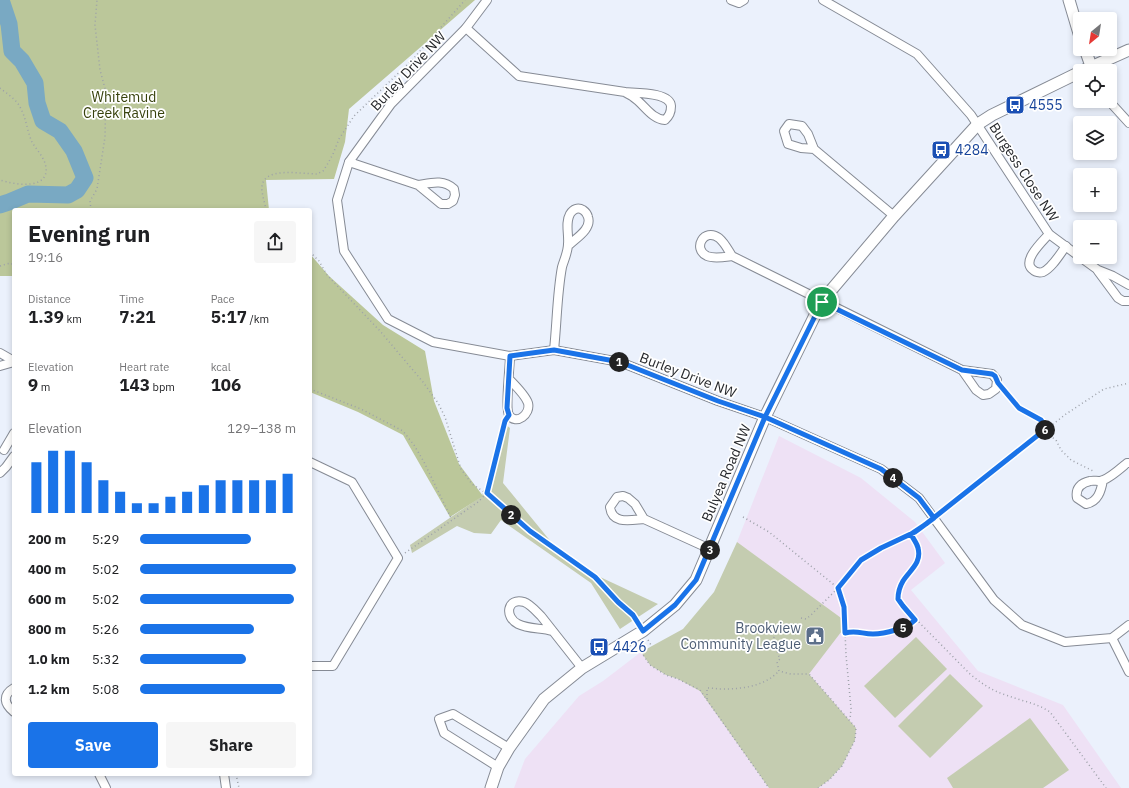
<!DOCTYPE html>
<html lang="en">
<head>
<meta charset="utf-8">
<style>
	:root { --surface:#fff; --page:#f6f6f6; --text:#202124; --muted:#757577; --accent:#1a73e8 }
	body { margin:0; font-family:"IBM Plex Sans",sans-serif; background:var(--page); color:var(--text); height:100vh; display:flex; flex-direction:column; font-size:15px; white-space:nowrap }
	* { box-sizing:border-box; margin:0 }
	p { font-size:13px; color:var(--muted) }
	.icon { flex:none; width:22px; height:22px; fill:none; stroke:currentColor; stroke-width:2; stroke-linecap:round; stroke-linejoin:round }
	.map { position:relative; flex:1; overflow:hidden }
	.details { position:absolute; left:12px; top:208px; width:300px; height:568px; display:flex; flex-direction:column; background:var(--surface); border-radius:4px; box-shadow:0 2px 6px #0003 }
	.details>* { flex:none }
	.needle { width:26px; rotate:210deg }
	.fabs { position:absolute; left:1073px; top:12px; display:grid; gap:8px }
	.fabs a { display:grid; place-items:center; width:44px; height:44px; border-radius:4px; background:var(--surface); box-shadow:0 2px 6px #0003; font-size:20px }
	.pin { position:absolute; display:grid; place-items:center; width:34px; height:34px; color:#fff; margin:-17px; border:2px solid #fff; border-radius:50%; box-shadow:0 1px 4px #0007 }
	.km { position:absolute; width:20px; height:20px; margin:-10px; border-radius:50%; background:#222; color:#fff; font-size:11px; line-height:20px; text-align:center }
	.round { display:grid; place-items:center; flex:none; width:42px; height:42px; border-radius:4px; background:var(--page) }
	.headline { display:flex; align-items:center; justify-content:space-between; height:68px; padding:0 16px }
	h1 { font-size:22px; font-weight:700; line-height:30px }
	.metrics { display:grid; grid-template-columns:repeat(3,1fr); gap:6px; height:68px; padding:4px 16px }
	.metrics div { display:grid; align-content:center }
	.metrics b { font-size:17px; font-weight:700 }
	.metrics small { font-size:11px; font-weight:400 }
	.metrics p { font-size:11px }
	.chart { height:112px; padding:8px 16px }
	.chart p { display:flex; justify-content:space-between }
	.chart svg { width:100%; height:72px; margin-top:4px; stroke:var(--accent); stroke-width:6 }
	.primary-button { display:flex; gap:8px; margin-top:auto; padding:8px 16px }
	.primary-button a { flex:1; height:46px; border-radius:4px; background:var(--accent); color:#fff; font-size:16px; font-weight:700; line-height:46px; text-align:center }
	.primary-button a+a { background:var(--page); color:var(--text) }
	ul { padding:0 16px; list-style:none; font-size:13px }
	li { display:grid; grid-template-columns:64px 48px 1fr; align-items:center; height:30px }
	li i { height:10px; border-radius:5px; background:var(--accent) }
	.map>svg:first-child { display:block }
</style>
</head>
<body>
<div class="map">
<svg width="1129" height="788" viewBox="0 0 1129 788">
	<rect width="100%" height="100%" fill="#ebf1fc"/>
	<g fill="#eee1f5">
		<path d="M 779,436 L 861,478 L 915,522 L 945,563 L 911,590 L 978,671 L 1063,705 L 1121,788 L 818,788 L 829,780 L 842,766 L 855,740 L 809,674 L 737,542 Z"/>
		<path d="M 641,652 L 650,665 L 666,675 L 678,679 L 700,690 L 769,788 L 514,788 L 525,759 L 579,696 L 603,681 Z"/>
	</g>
	<g fill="#c4ccb0">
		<path d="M 505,424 L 510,428 L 503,483 L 552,543 L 600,577 L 658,604 L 620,629 L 591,583 L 501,520 L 491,534 L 474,533 L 457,526 L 412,553 L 410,545 L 482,496 Z"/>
		<path d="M 737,542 L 848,623 L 809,674 L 856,728 L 855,740 L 842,766 L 829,780 L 818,788 L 769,788 L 700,691 L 678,679 L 666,675 L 650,665 L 641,652 L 683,629 L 714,592 Z"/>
		<path d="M 916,637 L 947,669 L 895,718 L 864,686 Z"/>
		<path d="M 950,674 L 983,706 L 930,758 L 898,726 Z"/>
		<path d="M 1030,718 L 1069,770 L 1043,788 L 953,788 L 947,778 Z"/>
	</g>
	<g fill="#bbc79a">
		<path d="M 0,0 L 475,0 L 349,109 L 345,142 L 334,179 L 266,180 L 269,210 L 14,210 L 14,276 L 0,276 Z"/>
		<path d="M 310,254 L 329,276 L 383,325 L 425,351 L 434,401 L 459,464 L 483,496 L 450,517 L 403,435 L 358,412 L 310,392 Z"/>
	</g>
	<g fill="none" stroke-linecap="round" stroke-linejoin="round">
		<path stroke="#79a9c3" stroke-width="17" d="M 0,205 L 9,202 L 28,194 L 68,195 L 77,190 L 85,178 L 74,151 L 60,131 L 43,121 L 37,103 L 35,83 L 22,61 L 12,51 L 9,24 L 1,0"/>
		<defs>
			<g id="street">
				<path d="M 487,0 L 466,28 L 391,104 L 349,162 L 337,200 L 344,251 L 388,319 L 433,342 L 510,356 L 554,350 L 620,362 L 718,401 L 765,417 L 881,469 L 919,498 L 994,600 L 1022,625 L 1065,642 L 1112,638 L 1129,625"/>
				<path d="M 731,0 L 739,3 L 744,0"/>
				<path d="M 823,0 L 917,54 L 971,115 L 1049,234 L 1080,257"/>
				<path d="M 466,28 L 519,76 L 625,92 C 627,94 631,95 633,97 C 644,104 651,119 665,120 C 669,116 671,113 671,106 C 670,92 636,93 625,92"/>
				<path d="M 1109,101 L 1129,123"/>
				<path d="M 814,149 L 801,148 L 788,144 L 784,131 L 789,124 L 802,126 L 808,134 L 814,149 L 894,216"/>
				<path d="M 349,162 L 418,185 L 441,204 L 448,204 L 453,201 L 455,195 L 454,189 C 443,179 431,183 418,185"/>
				<path d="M 1049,234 C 1043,241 1022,260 1032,269 C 1035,272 1039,273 1043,272 C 1052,268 1060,254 1066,246"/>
				<path d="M 732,256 C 724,257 714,259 707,256 C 692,249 704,227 719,238 C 725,243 728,250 732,256 L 962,370 L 976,390 L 983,395 L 989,394 L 996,389 L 997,380 L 992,374 L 962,370"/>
				<path d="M 1080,257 L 1098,270 L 1113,276 L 1129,285"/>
				<path d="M 1098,271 L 1118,298 L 1123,301 L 1129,301"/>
				<path d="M 554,350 C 557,322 557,294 562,267 C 564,260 568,252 568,244 C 569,234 565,223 570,214 C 573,209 578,207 583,210 C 586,212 587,213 588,217 C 592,229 576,238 569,245"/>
				<path d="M 0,353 L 14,361"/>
				<path d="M 0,366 L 14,362"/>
				<path d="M 509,379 C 514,384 526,397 528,403 C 531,414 516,426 509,415 C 505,408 510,366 510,356"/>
				<path d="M 4,450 L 14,433"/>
				<path d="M 310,462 L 352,482 L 398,558 L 333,666 L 310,666"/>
				<path d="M 0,473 L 6,467 L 14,456"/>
				<path d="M 1103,480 C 1101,491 1098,502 1086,504 L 1077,498 C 1075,488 1081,483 1090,481 C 1094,480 1100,482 1103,480 C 1110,478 1121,468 1127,463 L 1129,463"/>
				<path d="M 644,519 C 631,520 612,525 610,507 L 617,497 L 623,496 L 628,498 L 635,504 L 644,519 L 710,549"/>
				<path d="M 552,631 C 542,628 528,629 518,624 C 504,617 507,597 524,602 C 530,604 536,611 541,616 L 582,668"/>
				<path d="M 1112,638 L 1129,672"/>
				<path d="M 14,688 C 2,695 4,704 14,712"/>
				<path d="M 498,767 L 444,733 L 439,719 L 453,714 L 509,748"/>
				<path d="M 99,774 L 106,788"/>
				<path d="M 224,774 L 226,788"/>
			</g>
			<g id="secondary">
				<path d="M 1069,0 L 1080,37"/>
				<path d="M 1085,49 L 1091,66"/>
				<path d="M 1082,71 L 1129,50"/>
				<path d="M 491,788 L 498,767 L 509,748 L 544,699 L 582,668 L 643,631 L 675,605 L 696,580 L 765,417 L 822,301 L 894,216 L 978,124 L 992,115 L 1080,72"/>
			</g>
		</defs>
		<use href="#street" stroke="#868b95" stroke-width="10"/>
		<use href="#secondary" stroke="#868b95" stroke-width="13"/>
		<g stroke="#9da1a9" stroke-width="1.5" stroke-dasharray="1 3" stroke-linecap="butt">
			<path d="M 0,88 C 6,93 16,99 20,107 C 26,117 27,131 32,142 C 36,149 42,155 45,163 C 53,191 15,185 0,180"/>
			<path d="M 91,210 L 90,201 L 97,189 L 105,137 L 106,92 L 100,70 L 95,25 L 97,0"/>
			<path d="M 266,210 C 265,204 263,198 262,191 C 259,165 301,174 317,174 L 323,171 L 327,165 L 333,154 L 339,139 L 354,116 L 413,59 L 465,0"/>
			<path d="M 310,252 L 319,261 L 327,275 L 380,331 L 423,382 L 438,403 L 445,417 L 461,469 L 472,484 L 492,497 L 530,531 L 595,577 L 618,602 L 633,615 L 638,622"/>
			<path d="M 0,266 L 10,263 L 14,265"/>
			<path d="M 310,389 L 361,409 L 403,431 L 414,445 L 424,462 L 452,520"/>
			<path d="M 1004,391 L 1019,408 L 1041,420 L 1047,428"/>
			<path d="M 1043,431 L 1056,440 L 1061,450 L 1071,460 L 1093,471"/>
			<path d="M 940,514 L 1066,414 L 1104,389 L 1129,383"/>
			<path d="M 743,517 L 769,532 L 838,588 L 844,607 L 846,655 L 851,708 L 850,720"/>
			<path d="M 911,534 C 913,539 917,543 918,548 C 924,570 891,580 899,602 L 970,674 C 981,683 992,691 1006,695 C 1021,701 1037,703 1050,712 L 1106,788"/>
			<path d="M 405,553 L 478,502 L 487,493 L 504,423"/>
			<path d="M 801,618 L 806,619 L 811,615 L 836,590 L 861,560 L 881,548 L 915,532 L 928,524"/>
			<path d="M 775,633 L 773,641 L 780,659 L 777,662 L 779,671 L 791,674 L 809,674 L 856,728 L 855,740 L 842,766 L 829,780 L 818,788"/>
			<path d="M 845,633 C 857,630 862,634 873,634 C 885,634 907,628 915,620"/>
			<path d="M 648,640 L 651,645"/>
			<path d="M 641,652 L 650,665 L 666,675 L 678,679 L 700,690 L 769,788"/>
			<path d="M 707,699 L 707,688 C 712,688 717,689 723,689 C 743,689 765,686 779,671"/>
			<path d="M 236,774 L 239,788"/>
		</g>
		<use href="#street" stroke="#fff" stroke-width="8"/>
		<use href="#secondary" stroke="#fff" stroke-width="11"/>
	</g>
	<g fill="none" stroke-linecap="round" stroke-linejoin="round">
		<defs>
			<path id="route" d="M 822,302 L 765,417 L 718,401 L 620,362 L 554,350 L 510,356 L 507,408 L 509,415 L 505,421 L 487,493 L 530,531 L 595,577 L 618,602 L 633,615 L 643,631 L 675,605 L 696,580 L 765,417 L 881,469 L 919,498 L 934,518 L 915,532 L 881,548 L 861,560 L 838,588 L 844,607 L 845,633 C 857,630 862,634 873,634 C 885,634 907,628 915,620 L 903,606 L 898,599 C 898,593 900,586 903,581 C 910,570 922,563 918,548 C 917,543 913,539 911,534 L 926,524 L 1047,428 L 1041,420 L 1019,408 L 998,383 L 995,376 L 992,374 L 962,370 L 822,302"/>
		</defs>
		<use href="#route" stroke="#fff" stroke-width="8"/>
		<use href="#route" stroke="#1a73e8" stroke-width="5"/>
	</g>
	<defs>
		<symbol id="bus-square" viewBox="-11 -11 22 22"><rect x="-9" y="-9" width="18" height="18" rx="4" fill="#1a4fb4" stroke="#fff"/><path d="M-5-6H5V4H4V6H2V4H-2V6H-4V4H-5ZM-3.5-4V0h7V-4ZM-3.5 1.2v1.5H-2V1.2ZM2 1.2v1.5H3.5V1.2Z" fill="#fff"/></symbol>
		<symbol id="civic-square" viewBox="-11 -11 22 22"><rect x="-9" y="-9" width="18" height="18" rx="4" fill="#5c6f8a" stroke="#fff"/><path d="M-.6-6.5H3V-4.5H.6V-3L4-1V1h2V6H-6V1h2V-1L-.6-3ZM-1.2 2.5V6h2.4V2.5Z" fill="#fff"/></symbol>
	</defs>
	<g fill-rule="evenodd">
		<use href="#bus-square" x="1004" y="94" width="22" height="22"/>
		<use href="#bus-square" x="930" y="139" width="22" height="22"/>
		<use href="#civic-square" x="804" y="625" width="22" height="22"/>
		<use href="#bus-square" x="588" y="636" width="22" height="22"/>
	</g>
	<g text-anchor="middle" stroke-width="3.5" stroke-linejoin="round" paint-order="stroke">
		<g font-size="14" fill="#26282c" stroke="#fff">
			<text transform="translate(408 71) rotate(-47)" y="5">Burley Drive NW</text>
			<text transform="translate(1024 172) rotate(57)" y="5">Burgess Close NW</text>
			<text transform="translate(688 375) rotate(21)" y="5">Burley Drive NW</text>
			<text transform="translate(726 473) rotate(-67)" y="5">Bulyea Road NW</text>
		</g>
		<g font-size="14" fill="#37410c" stroke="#fff">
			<text x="124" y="102">Whitemud<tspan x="124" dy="16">Creek Ravine</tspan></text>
		</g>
		<g font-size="14" fill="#164399" stroke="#fff" text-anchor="start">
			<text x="1029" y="110">4555</text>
			<text x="955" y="155">4284</text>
			<text x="613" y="652">4426</text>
		</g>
		<g font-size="14" fill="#4e5e75" stroke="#fff" text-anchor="end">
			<text x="801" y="633">Brookview<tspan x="801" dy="16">Community League</tspan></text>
		</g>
	</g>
</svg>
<div class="fabs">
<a><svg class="needle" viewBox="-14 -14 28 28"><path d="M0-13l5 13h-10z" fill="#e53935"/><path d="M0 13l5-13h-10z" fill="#757577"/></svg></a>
<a><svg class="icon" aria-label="locate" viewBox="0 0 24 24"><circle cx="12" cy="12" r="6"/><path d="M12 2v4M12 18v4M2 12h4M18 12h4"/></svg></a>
<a><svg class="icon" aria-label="layers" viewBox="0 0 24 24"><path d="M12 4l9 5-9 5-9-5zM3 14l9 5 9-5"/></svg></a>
<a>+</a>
<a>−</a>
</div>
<div class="pin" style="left:822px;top:302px;background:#1e9e55"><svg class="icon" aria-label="arrive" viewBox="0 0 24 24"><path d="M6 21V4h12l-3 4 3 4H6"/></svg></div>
<b class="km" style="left:619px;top:362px">1</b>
<b class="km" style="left:511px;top:515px">2</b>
<b class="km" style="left:710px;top:550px">3</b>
<b class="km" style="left:893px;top:478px">4</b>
<b class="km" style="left:903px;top:628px">5</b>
<b class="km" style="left:1045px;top:430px">6</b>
<section class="details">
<div class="headline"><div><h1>Evening run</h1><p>19:16</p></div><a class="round"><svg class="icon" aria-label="share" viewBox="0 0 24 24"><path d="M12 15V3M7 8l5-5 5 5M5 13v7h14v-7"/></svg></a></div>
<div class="metrics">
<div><p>Distance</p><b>1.39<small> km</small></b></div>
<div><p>Time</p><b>7:21</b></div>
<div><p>Pace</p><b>5:17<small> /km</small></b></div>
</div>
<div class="metrics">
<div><p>Elevation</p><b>9<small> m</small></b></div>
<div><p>Heart rate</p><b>143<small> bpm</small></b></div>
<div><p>kcal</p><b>106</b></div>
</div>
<div class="chart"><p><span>Elevation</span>129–138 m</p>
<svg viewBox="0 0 160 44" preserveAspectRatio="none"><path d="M5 44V13M15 44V6M25 44V6M35 44V13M45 44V24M55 44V31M65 44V38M75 44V38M85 44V34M95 44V31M105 44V27M115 44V24M125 44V24M135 44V24M145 44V24M155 44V20"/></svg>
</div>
<ul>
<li><b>200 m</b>5:29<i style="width:71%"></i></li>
<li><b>400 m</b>5:02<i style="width:100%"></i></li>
<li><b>600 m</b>5:02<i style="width:99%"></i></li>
<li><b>800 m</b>5:26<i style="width:73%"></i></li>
<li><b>1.0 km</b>5:32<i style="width:68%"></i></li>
<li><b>1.2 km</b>5:08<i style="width:93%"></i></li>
</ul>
<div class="primary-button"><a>Save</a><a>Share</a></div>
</section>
</div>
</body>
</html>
